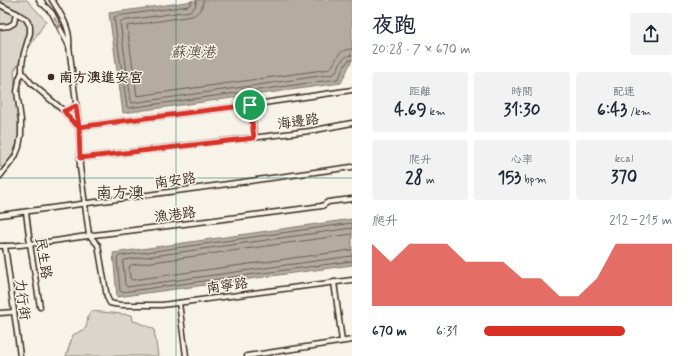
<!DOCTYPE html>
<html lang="zh-TW">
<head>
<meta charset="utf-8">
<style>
	:root { --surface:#fff; --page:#f2f2f3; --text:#1f2937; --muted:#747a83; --accent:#d93025 }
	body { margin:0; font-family:Mynerve,"LXGW WenKai TC",sans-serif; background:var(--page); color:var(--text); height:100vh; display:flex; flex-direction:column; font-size:15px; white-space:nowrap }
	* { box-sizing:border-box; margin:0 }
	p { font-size:13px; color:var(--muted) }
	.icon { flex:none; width:22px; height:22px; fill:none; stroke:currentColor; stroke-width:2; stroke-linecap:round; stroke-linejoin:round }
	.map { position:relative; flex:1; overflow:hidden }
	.side { display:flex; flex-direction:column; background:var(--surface); width:340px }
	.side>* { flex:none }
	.pin { position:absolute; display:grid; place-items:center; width:34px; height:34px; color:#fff; margin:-17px; border:2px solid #fff; border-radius:50%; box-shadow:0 1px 4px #0007 }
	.round { display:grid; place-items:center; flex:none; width:42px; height:42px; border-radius:4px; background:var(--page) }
	.head { display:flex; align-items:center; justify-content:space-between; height:68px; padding:0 20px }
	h1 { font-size:22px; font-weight:700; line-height:30px }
	.metrics { display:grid; grid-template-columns:repeat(3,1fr); gap:6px; height:68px; padding:4px 20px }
	.metrics div { display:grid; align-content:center; border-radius:4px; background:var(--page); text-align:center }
	.metrics b { font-size:17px; font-weight:700 }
	.metrics small { font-size:11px; font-weight:400 }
	.metrics p { font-size:11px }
	.chart { height:112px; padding:8px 20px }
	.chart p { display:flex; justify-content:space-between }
	.chart svg { width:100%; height:72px; margin-top:4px; fill:var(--accent); opacity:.7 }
	ul { padding:0 20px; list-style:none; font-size:13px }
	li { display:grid; grid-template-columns:64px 48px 1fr; align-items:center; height:30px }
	li i { height:10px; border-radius:5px; background:var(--accent) }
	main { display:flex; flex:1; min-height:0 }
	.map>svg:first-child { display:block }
</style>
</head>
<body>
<main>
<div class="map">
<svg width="352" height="356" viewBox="0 0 352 356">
	<rect width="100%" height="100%" fill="#f7f3e8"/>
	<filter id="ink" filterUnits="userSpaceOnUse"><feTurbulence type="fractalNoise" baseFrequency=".025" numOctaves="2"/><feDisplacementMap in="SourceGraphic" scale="8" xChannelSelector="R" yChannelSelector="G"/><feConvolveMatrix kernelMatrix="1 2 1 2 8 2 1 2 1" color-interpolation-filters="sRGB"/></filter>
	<g filter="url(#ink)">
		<g fill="#dbd6cb" stroke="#8b8074">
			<path d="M 0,0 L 27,0 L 46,21 L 14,71 L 20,136 L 7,167 L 0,167 Z"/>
			<path d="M 91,311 L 132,315 L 133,321 L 137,322 L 154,329 L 158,356 L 66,356 L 73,335 L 86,328 L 88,317 Z"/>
		</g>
		<g fill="#b4aca0" stroke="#84786c">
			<path d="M 201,0 L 352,0 L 352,60 L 341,83 L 123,113 L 109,13 Z"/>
			<path d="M 352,219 L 352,265 L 117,297 L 113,253 Z"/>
		</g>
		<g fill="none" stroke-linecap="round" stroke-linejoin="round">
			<g stroke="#6b5e52" stroke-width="1">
				<path d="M 192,0 L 191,4 L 188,6 L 116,16 L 114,17 L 127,107 L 128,108 L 338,79 L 347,62 L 349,60 L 352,60"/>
				<path d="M 197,0 L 195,7 L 190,11 L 121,21 L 120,22 L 131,101 L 132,103 L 334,74 C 340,67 341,55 352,55"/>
				<path d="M 203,0 C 203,8 199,13 192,16 L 127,26 L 137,96 L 330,69 C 338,59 337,49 352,49"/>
				<path d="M 352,223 L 119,256 L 117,258 L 120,291 L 122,292 L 352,261"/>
				<path d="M 352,228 L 124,260 L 123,262 L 125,285 L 127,287 L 352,256"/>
				<path d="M 352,234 L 131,265 L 129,267 L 130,278 L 132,280 L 352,250"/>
			</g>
			<defs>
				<g id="minor">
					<path d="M 52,0 C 61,14 71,29 69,46 L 79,127 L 80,167 L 89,235 L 98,245 L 107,297 L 110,303 L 114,304 L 121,305 L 162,305 L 352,280"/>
					<path d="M 42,3 L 52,13 L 69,46"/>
					<path d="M 0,5 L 16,13 L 26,19 L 30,26 L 30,33 L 24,53 L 22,64 L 22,72 L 32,84 L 64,111 L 71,120 L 79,127"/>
					<path d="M 0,27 L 9,26 L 14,23 L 16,13"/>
					<path d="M 250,105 L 255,138"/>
					<path d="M 64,111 L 76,106"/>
					<path d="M 79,127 L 122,121 L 250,105 L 352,90"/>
					<path d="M 80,158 L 310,131 L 352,123"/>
					<path d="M 0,176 L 15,157 L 19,147 L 21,135 L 21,120 L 17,92 L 19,79 L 22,72"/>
					<path d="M 26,212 L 30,244 L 40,307"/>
					<path d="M 0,215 L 352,167"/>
					<path d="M 0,246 C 34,246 68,238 102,234 C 176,225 249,216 322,206 L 328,202 L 352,199"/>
					<path d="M 5,246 L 17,333 L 20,356"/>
					<path d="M 334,282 L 342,341"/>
					<path d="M 179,303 L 186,356"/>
					<path d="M 0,313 L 14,312"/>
					<path d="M 247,356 L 352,340"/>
				</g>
				<path id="primary" d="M 40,0 L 42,3"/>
			</defs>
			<use href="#minor" stroke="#3b2a1e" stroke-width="7"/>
			<use href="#primary" stroke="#3b2a1e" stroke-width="9"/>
			<use href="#minor" stroke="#f7f3e8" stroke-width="4"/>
			<use href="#primary" stroke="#f7f3e8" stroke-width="6"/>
		</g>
		<defs><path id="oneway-shaft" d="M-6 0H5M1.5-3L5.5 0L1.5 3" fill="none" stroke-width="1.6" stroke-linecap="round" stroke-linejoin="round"/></defs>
		<use stroke="#998e83" href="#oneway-shaft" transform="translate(57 23) rotate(62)"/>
	</g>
	<g fill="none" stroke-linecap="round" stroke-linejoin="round" filter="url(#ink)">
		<defs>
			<path id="route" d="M 250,105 L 122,121 L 79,127 L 76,106 L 64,111 L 71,120 L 79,127 L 80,158 L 254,138 L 250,105"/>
		</defs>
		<use href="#route" stroke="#fff" stroke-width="8"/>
		<use href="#route" stroke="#d93025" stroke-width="5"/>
	</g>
	<path fill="none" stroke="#0f766e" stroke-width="1" stroke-opacity="0.55" d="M 176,0 L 176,356M 0,178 L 352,178"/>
	<circle fill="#3b2a1e" stroke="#f7f3e8" stroke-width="1.5" cx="51" cy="77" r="4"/>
	<g text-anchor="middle" stroke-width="3" stroke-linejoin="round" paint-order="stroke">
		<g font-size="14" font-weight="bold" fill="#3b2a1e" stroke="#f7f3e8" text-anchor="start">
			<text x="59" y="82">南方澳進安宮</text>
		</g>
		<g font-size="14" fill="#3b2a1e" stroke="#f7f3e8">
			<text transform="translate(298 121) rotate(-8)" y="5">海邊路</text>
			<text transform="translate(175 180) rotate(-8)" y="5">南安路</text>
			<text transform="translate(175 214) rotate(-7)" y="5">漁港路</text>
			<text transform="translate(44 258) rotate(81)" y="5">民生路</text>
			<text transform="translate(227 285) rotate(-8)" y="5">南寧路</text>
			<text transform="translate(23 299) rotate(82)" y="5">力行街</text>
		</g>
		<g font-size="15" font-style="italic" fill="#5f5145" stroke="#f7f3e8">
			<text x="193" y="57">蘇澳港</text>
		</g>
		<g font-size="16" fill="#3b2a1e" stroke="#f7f3e8">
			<text x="120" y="198">南方澳</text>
		</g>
	</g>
</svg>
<div class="pin" style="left:250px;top:105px;background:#1e9e55"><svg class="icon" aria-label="arrive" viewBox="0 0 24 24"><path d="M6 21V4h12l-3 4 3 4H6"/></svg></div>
</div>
<section class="side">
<div class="head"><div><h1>夜跑</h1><p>20:28 · 7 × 670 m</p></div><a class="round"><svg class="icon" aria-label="share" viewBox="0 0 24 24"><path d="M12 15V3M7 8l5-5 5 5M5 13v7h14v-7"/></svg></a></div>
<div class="metrics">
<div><p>距離</p><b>4.69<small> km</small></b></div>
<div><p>時間</p><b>31:30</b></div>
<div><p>配速</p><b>6:43<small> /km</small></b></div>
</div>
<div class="metrics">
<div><p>爬升</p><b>28<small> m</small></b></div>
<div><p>心率</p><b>153<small> bpm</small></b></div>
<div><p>kcal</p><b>370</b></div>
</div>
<div class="chart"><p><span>爬升</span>212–215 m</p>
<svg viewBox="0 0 160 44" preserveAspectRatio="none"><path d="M0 44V6L10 17L20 6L30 6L40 6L50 17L60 17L70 17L80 27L90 27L100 38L110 38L120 27L130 6L140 6L150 6L160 6V44z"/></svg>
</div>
<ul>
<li><b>670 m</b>6:31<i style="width:75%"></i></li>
</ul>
</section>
</main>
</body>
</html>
